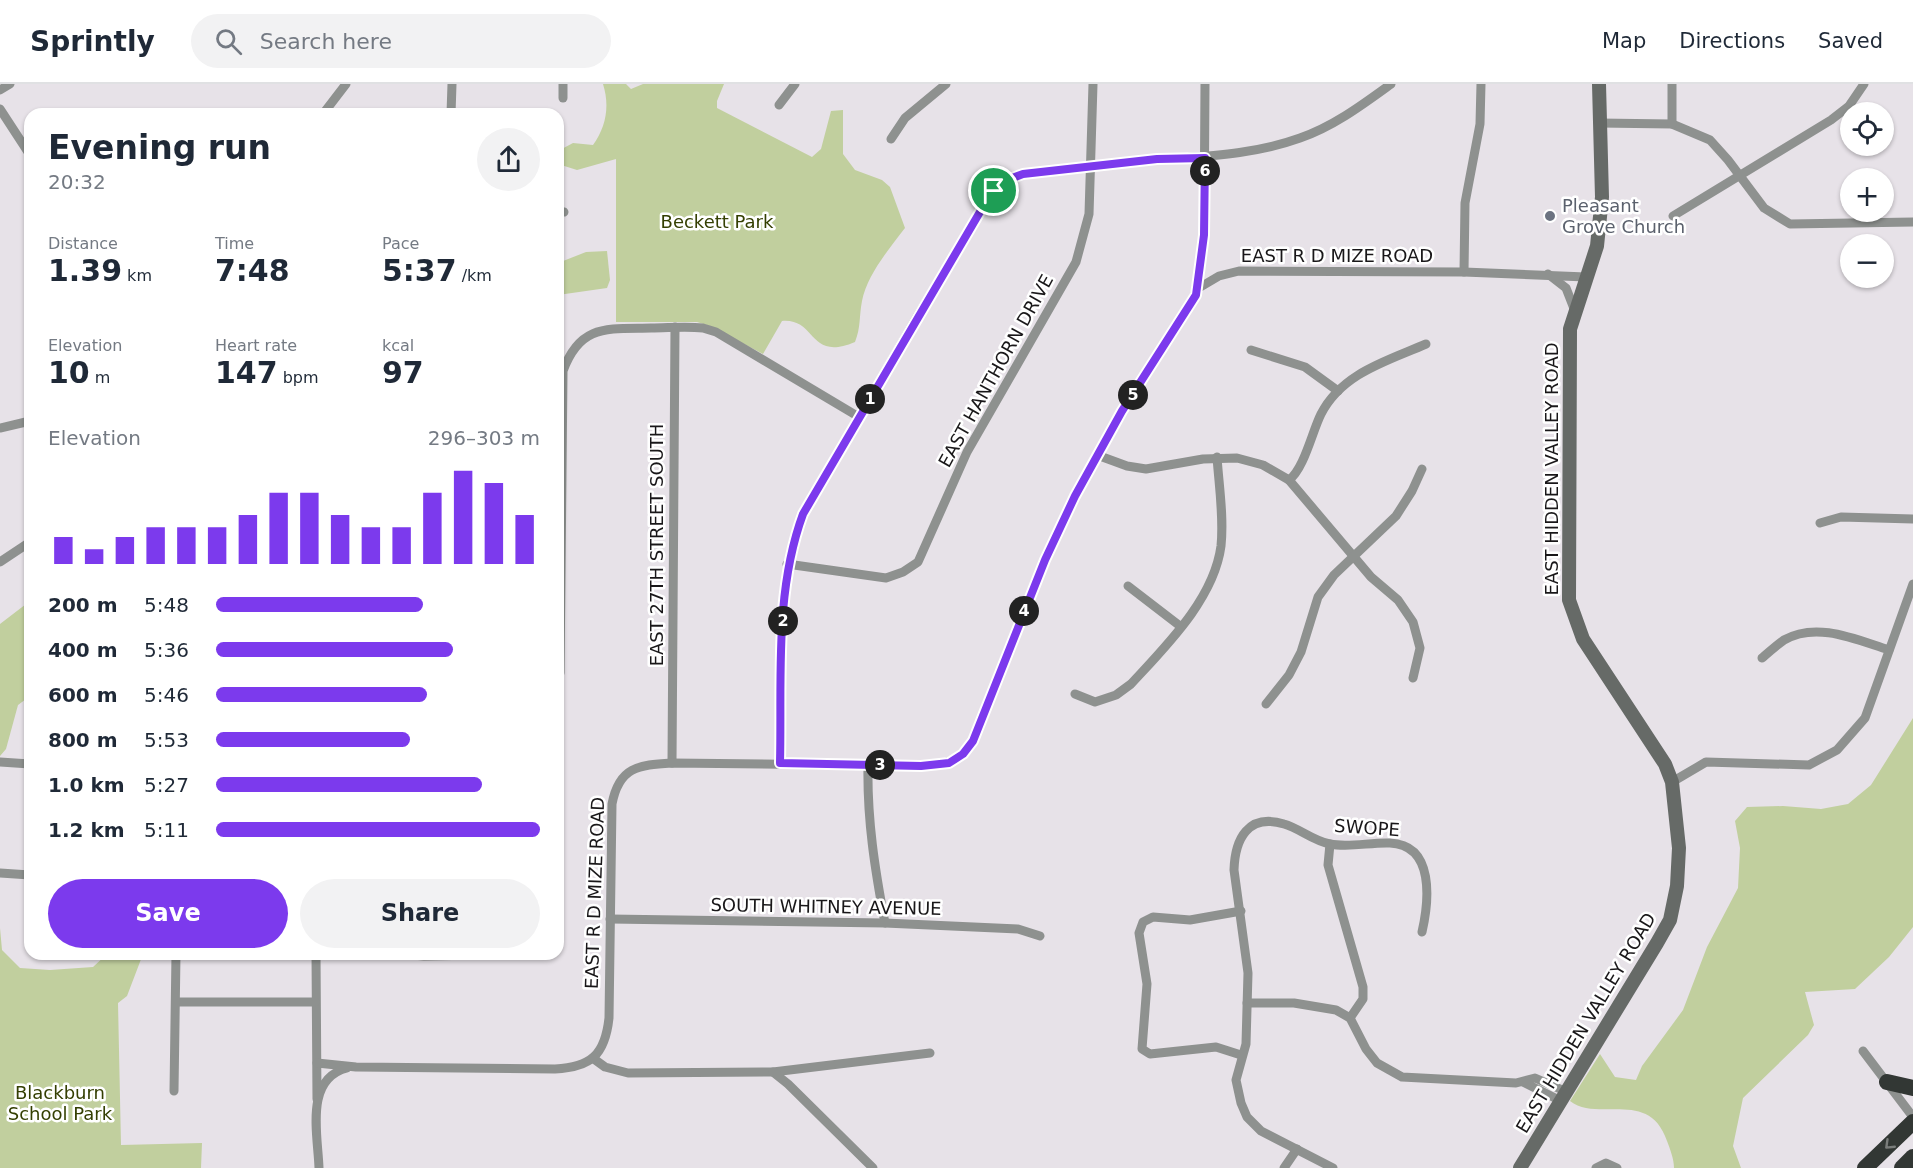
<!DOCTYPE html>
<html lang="en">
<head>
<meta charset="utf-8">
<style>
	:root { --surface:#fff; --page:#f2f2f3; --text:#1f2937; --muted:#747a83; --line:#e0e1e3; --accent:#7c3aed }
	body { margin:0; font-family:"DejaVu Sans",sans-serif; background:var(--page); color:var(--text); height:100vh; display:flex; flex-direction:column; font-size:22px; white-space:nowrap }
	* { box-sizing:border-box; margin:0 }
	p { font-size:20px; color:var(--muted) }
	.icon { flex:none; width:33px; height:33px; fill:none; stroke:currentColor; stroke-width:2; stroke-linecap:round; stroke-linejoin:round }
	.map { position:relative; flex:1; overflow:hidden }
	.sheet { position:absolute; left:24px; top:24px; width:540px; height:852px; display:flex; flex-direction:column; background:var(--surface); border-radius:18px; box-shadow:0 2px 4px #0004 }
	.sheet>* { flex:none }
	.fabs { position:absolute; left:1840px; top:18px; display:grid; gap:12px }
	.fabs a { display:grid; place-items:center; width:54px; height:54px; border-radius:50%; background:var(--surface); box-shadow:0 2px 4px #0004; font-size:30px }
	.pin { position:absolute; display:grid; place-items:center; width:51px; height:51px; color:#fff; margin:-26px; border:3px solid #fff; border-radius:50%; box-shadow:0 2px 6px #0007 }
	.km { position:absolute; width:30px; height:30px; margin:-15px; border-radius:50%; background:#222; color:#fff; font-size:16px; line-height:30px; text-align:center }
	.round { display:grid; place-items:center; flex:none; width:63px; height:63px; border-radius:32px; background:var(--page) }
	.head { display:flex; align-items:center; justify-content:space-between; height:102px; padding:0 24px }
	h1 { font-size:33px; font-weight:600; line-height:45px }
	.metrics { display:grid; grid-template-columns:repeat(3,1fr); gap:9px; height:102px; padding:6px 24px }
	.metrics div { display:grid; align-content:center }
	.metrics b { font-size:30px; font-weight:600 }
	.metrics small { font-size:16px; font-weight:400 }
	.metrics p { font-size:16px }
	.chart { height:168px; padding:12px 24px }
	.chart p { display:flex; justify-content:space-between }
	.chart svg { width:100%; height:108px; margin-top:6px; stroke:var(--accent); stroke-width:6 }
	.action { display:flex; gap:12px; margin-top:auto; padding:12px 24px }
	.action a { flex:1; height:69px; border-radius:36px; background:var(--accent); color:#fff; font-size:24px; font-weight:600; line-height:69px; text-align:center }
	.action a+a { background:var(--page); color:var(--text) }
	ul { padding:0 24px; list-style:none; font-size:20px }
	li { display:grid; grid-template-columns:96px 72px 1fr; align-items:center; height:45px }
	li i { height:15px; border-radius:8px; background:var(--accent) }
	header { display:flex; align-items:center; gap:36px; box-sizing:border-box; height:84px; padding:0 30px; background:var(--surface); border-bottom:2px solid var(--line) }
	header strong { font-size:28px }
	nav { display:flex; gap:33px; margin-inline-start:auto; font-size:21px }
	.search { width:420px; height:54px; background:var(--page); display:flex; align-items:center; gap:15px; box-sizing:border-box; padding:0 21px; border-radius:33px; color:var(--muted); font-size:22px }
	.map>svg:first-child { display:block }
</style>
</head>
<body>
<header>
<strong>Sprintly</strong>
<div class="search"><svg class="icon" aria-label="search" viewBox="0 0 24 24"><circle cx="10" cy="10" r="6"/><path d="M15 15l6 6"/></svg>Search here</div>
<nav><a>Map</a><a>Directions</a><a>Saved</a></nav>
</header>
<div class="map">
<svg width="1913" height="1084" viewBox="0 0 1913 1084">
	<rect width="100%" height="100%" fill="#e7e2e8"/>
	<g fill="#c1cf9e">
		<path d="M 603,0 L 626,0 L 631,5 L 643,0 L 724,0 L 717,17 L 717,24 L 812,73 L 821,65 L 831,27 L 843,26 L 843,70 L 855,86 L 882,96 L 890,103 L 905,144 C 889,165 867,191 862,217 C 859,232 861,243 855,258 C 808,278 817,234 782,237 L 763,270 L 710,242 L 697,238 L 616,238 L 616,75 L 577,86 L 558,80 L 558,67 L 573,59 L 593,61 C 606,43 610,22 603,0 Z"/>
		<path d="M 607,167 L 610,196 L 607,204 L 558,211 L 558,179 L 586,168 Z"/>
		<path d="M 30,517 L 30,612 L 18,621 L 6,665 L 0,672 L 0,540 Z"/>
		<path d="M 1913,634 L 1913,843 L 1889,873 L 1855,905 L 1805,908 L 1814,941 L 1808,951 L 1743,1014 L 1733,1062 L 1741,1084 L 1674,1084 C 1674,1075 1670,1065 1667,1057 C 1649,1004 1598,1039 1570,1017 L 1600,970 L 1615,993 L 1636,996 L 1642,982 L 1683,926 L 1707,863 L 1738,804 L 1740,764 L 1735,737 L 1747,723 L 1783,722 L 1821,725 L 1848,720 L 1871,701 Z"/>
		<path d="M 0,844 L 2,866 L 20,884 L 50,886 L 93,883 L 107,870 L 143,870 L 127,912 L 118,919 L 121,1061 L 202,1059 L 201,1084 L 0,1084 Z"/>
	</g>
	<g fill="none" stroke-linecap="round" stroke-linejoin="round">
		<g stroke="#8e918f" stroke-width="9">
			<path d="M 563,0 L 563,14"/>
			<path d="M 0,6 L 10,0"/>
			<path d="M 779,21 L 795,0"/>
			<path d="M 0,25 L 30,71"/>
			<path d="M 323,30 L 346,0"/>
			<path d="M 451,30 L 452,0"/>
			<path d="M 1599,39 L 1672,40 L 1710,56 L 1728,76 L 1764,124 L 1790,140 L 1913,138"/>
			<path d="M 1672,40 L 1672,0"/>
			<path d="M 891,55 L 905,34 L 946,0"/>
			<path d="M 558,127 L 564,128"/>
			<path d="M 1673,132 L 1831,36 L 1849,22 L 1864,0"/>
			<path d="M 1464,188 L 1465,119 L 1480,40 L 1481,0"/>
			<path d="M 1548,190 L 1566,204 L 1575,227"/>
			<path d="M 1197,205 L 1219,192 L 1239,187 L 1464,188 L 1586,193"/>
			<path d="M 1251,266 L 1305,283 L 1338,307"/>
			<path d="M 0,344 L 30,337"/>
			<path d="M 1097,371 L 1127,382 L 1146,385 L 1203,375 L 1237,374 L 1263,381 L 1289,396 L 1371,493 L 1398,516 L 1413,538 L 1420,564 L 1413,594"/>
			<path d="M 1289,396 C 1304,385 1312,348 1321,330 C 1342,289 1387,277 1426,260"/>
			<path d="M 1820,439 L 1841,433 L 1913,435"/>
			<path d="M 0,478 L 30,458"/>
			<path d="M 787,480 L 886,494 L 903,488 L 918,478 L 967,368 L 1076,178 L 1089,130 L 1093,0"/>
			<path d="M 1128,502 L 1180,542"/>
			<path d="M 1762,574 C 1769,568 1777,561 1784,556 C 1817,537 1857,556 1889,566"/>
			<path d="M 560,589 L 563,287 C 580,240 607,245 651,244 C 668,244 685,242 703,244 L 716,248 L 859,333"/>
			<path d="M 1075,610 L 1095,618 L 1116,611 L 1131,600 C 1166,562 1214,515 1221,462 C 1224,433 1219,402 1217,373"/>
			<path d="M 1266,620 L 1289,591 L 1301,568 L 1318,513 L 1334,491 L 1396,432 L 1412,407 L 1422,385"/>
			<path d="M 0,678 L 30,680"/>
			<path d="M 672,679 L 675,243"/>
			<path d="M 780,679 C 782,596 774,508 803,430 L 918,231 L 994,107 L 1007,96 L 1023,90 C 1067,85 1111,79 1155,76 C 1205,72 1253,71 1300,54 C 1334,42 1362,21 1391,0"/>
			<path d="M 868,681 C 867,736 875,786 885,839"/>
			<path d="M 1672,698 L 1706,678 L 1809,681 L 1837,666 L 1865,634 L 1913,500"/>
			<path d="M 1330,760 L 1328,781 L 1363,903 L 1363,915 L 1350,934"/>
			<path d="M 0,789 L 30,791"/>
			<path d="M 1241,827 L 1190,836 L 1153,833 L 1143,838 L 1139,849 L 1147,900 L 1142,965 L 1150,970 L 1216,963 L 1241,971"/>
			<path d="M 610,835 L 885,839 L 1018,845 L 1040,852"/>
			<path d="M 316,870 L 317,1015"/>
			<path d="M 401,870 L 424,872 L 535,870"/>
			<path d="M 176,918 L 315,918"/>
			<path d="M 1247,919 L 1294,919 L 1336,926 L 1350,934 L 1366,965 L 1377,979 L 1402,993 L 1516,999 L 1535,994 L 1567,1008"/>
			<path d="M 1863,967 L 1913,1033"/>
			<path d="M 594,975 L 605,983 L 628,989 L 773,988 L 930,969"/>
			<path d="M 317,979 L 356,983 L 555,985 C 591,983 605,971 609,934 L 612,720 C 619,683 638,681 672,679 L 921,682 C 947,680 956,679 973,657 L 1045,476 L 1075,413 L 1122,327 L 1195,211 L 1204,151 L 1205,0"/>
			<path d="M 773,988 L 788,1000 L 873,1084"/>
			<path d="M 1523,998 L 1561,1017"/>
			<path d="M 174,1007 L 176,870"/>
			<path d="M 319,1084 C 318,1051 304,995 347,984"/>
			<path d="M 1284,1084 L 1297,1065"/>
			<path d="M 1333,1084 L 1261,1047 L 1247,1033 L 1241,1019 L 1236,996 L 1246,960 L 1248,889 L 1234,786 C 1235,755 1248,729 1284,740 C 1299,744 1313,757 1330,760 C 1349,764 1371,758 1390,759 C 1435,761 1429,817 1422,848"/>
			<path d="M 1596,1084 L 1606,1079 L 1617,1084"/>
		</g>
		<path stroke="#666a67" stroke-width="14" d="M 1520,1084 L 1657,859 L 1670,836 L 1677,802 L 1679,764 L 1672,698 L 1665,680 L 1583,555 L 1569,516 L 1570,245 L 1597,162 L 1602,113 L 1599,0"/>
		<g stroke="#323734" stroke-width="16">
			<path d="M 1887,998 L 1913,1004"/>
			<path d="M 1865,1084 L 1913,1038"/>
			<path d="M 1902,1084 L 1913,1073"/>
		</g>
	</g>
	<defs><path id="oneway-chevron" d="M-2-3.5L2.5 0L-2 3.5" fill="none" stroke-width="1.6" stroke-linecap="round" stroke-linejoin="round" transform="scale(1.5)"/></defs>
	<use stroke="#7a7d7b" href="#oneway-chevron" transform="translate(1889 1061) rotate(136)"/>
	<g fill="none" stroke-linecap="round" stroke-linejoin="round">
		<defs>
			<path id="route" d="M 1205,74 L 1204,151 L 1196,211 L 1122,327 L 1075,412 L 1045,476 L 973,657 L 963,670 L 949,679 L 921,682 L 780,679 C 782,596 774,509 803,430 L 987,116 L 1007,96 L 1023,90 L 1157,75 Z"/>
		</defs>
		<use href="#route" stroke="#fff" stroke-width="12"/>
		<use href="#route" stroke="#7c3aed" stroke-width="8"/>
	</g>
	<circle fill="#6b7280" stroke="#fff" stroke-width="2" cx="1550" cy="132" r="6"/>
	<g text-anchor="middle" stroke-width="5" stroke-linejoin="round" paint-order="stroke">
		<g font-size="18" fill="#5b616d" stroke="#fff" text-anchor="start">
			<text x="1562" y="128">Pleasant<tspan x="1562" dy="21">Grove Church</tspan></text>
		</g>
		<g font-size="18" fill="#343f02" stroke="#fff">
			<text x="717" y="144">Beckett Park</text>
			<text x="60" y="1015">Blackburn<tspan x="60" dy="21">School Park</tspan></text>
		</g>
		<g font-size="18" fill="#191719" stroke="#fff">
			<text x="1337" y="178">EAST R D MIZE ROAD</text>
			<text transform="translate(996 287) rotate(-61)" y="6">EAST HANTHORN DRIVE</text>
			<text transform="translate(1552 385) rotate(-90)" y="6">EAST HIDDEN VALLEY ROAD</text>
			<text transform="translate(657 461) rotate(-90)" y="6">EAST 27TH STREET SOUTH</text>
			<text transform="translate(1367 744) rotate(4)" y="6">SWOPE</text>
			<text transform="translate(595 809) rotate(-88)" y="6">EAST R D MIZE ROAD</text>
			<text transform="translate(826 823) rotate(1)" y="6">SOUTH WHITNEY AVENUE</text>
			<text transform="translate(1586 939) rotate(-59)" y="6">EAST HIDDEN VALLEY ROAD</text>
		</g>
	</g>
</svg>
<div class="fabs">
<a><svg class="icon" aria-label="locate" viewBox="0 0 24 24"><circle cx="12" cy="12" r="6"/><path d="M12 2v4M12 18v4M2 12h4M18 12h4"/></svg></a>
<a>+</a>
<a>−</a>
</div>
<div class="pin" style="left:994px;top:107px;background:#1e9e55"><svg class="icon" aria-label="arrive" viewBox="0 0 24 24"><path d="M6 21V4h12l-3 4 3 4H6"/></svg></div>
<b class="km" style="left:870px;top:315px">1</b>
<b class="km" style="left:783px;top:537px">2</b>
<b class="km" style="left:880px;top:681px">3</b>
<b class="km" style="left:1024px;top:527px">4</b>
<b class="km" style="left:1133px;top:311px">5</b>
<b class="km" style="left:1205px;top:87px">6</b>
<section class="sheet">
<div class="head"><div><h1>Evening run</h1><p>20:32</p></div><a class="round"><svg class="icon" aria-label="share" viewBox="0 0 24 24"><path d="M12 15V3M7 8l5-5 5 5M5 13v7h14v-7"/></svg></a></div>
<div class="metrics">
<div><p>Distance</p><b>1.39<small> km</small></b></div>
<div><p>Time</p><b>7:48</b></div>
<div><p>Pace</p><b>5:37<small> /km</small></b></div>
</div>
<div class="metrics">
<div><p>Elevation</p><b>10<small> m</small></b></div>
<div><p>Heart rate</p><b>147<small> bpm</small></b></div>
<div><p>kcal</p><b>97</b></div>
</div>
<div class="chart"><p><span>Elevation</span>296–303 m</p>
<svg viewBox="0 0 160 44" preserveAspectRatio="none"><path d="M5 44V33M15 44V38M25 44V33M35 44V29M45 44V29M55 44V29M65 44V24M75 44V15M85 44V15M95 44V24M105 44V29M115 44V29M125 44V15M135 44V6M145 44V11M155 44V24"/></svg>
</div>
<ul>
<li><b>200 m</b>5:48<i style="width:64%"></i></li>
<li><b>400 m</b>5:36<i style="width:73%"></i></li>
<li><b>600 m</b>5:46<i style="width:65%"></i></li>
<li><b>800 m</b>5:53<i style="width:60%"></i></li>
<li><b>1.0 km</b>5:27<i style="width:82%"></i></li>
<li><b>1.2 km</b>5:11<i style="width:100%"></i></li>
</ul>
<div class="action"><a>Save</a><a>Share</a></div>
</section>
</div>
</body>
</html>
